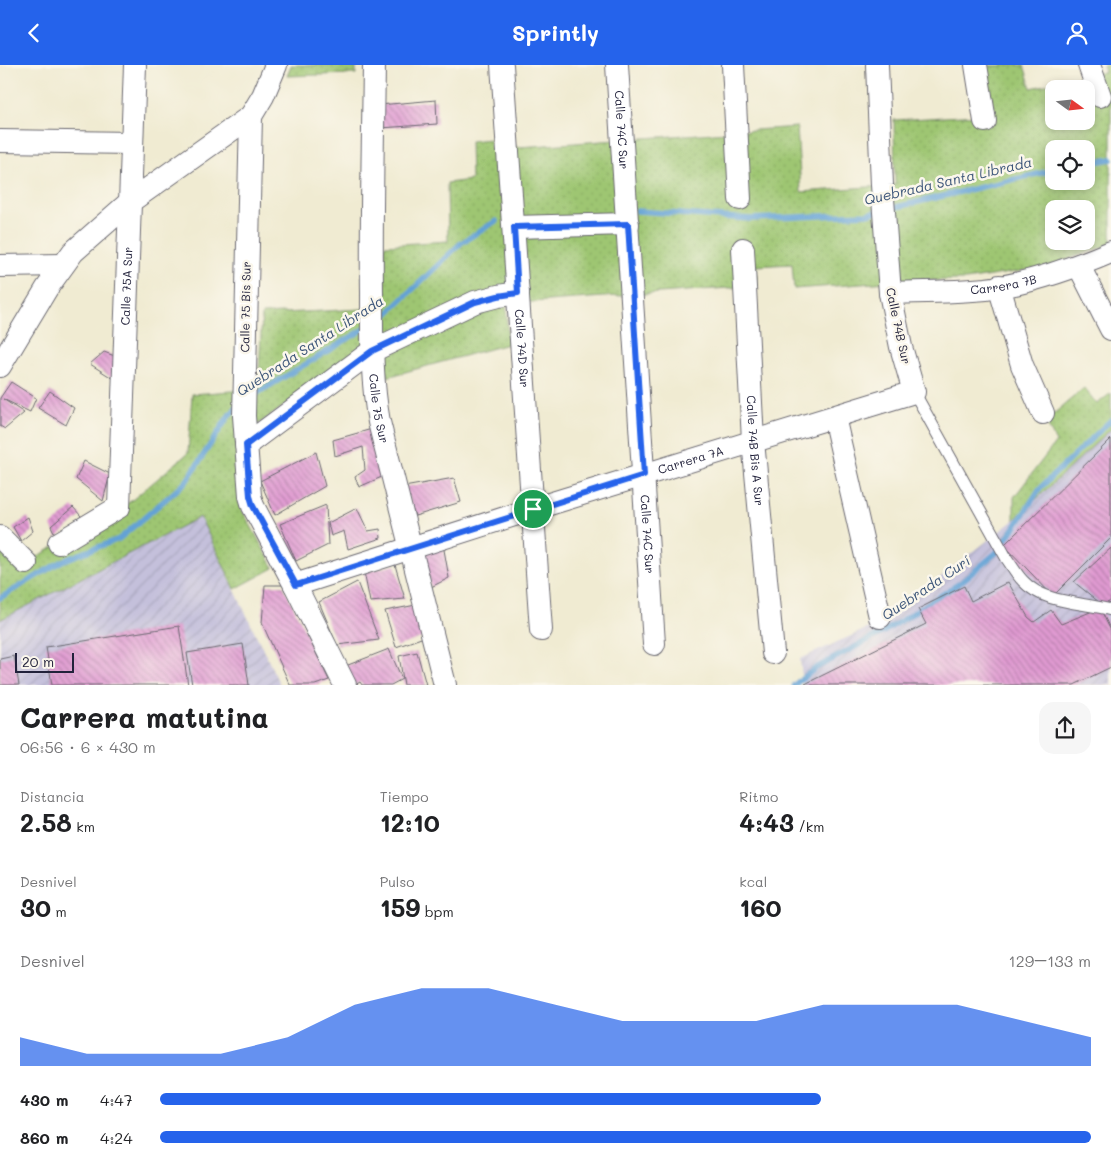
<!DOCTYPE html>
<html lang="es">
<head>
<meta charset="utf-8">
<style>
	:root { --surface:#fff; --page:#f6f6f6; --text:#202124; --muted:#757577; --accent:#2563eb }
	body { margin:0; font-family:Mali,sans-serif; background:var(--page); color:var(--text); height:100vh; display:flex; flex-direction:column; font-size:19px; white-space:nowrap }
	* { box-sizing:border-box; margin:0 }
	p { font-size:16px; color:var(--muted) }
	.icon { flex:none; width:28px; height:28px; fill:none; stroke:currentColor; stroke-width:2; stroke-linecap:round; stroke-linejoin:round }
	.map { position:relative; height:620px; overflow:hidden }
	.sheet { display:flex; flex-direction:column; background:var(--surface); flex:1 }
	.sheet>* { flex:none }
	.needle { width:32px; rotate:105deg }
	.tools { position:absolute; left:1045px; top:15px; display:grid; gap:10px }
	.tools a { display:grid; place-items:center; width:50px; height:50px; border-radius:10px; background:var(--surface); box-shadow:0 2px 8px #0003; font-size:25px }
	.scale { position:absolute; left:15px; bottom:12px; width:59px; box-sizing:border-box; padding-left:5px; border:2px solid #22223b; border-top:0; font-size:14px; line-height:18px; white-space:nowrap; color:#22223b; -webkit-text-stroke:4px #fbf7ec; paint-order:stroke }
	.pin { position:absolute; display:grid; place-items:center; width:42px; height:42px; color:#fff; margin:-21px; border:2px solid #fff; border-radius:50%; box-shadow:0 1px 5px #0007 }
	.round { display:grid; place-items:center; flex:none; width:52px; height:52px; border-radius:15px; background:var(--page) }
	.overview { display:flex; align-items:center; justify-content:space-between; height:85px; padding:0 20px }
	h1 { font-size:28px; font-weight:800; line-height:38px }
	.stats { display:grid; grid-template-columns:repeat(3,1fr); gap:8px; height:85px; padding:5px 20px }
	.stats div { display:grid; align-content:center }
	.stats b { font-size:25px; font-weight:800 }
	.stats small { font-size:14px; font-weight:400 }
	.stats p { font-size:14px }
	.chart { height:140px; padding:10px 20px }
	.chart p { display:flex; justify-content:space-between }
	.chart svg { width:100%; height:90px; margin-top:5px; fill:var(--accent); opacity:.7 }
	ul { padding:0 20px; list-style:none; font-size:16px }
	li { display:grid; grid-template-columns:80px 60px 1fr; align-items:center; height:38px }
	li i { height:12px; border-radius:6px; background:var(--accent) }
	header { display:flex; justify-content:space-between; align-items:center; height:65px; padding:0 20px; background:var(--accent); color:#fff; font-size:22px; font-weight:800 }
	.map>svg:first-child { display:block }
</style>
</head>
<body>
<header><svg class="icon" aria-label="back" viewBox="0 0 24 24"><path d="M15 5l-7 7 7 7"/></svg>Sprintly<svg class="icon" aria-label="person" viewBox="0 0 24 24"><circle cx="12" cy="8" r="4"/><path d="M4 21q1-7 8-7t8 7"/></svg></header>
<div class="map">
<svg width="1111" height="620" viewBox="0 0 1111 620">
	<defs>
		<pattern id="industrial-furrows" width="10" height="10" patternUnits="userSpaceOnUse" patternTransform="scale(1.25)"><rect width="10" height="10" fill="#c4c0db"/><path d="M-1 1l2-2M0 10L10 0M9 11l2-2" fill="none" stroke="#a8a5bd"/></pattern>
		<pattern id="grass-dots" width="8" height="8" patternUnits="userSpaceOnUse" patternTransform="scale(1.25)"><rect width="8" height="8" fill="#9ec672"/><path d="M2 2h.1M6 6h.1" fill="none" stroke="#88aa64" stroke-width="1.8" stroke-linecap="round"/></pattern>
		<pattern id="building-back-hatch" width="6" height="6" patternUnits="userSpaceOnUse" patternTransform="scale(1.25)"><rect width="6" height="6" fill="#e09ad1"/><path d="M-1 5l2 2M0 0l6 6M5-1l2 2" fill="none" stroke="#b57dab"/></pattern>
	</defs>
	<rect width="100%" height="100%" fill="#fbf7ec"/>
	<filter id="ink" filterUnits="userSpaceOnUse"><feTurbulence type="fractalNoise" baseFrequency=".02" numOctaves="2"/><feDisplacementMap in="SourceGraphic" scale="10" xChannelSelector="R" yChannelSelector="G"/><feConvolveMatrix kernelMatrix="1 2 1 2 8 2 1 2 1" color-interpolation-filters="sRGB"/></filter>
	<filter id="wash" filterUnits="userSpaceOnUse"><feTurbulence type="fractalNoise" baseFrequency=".0096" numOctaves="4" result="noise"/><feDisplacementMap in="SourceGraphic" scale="20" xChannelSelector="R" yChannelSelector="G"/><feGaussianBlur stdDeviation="1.12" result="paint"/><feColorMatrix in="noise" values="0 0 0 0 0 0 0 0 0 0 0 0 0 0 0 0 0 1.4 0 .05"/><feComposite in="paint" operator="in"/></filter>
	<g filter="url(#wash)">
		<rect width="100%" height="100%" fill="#f0ebd2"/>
		<g fill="url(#industrial-furrows)">
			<path d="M 1111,364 L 1111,620 L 803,620 L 800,594 L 884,556 L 1014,455 Z"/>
			<path d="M 200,452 L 280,620 L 0,620 L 0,555 Z"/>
		</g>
		<g fill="url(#grass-dots)" stroke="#607456" fill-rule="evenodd">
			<path d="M 291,0 L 356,0 L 356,9 L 287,11 Z"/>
			<path d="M 1024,0 L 1031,23 L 1105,7 L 1103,0 L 1111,0 L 1111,179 L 1046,202 L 966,215 L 902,216 L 794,224 L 792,199 L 756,201 L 757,221 L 506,239 L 508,279 L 387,312 L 384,270 L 236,375 L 241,443 L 274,503 L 235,524 L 200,452 L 0,555 L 0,472 L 27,498 L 131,436 L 188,388 L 192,329 L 258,324 L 262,249 L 383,243 L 385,180 L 448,176 L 447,118 L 471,115 L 470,76 L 490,74 L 491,84 L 797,62 L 801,127 L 895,120 L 894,55 L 994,49 L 986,1 ZM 1054,24 L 1086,24 L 1086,56 L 1054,56 ZM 1054,84 L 1086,84 L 1086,116 L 1054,116 ZM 1054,144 L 1086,144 L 1086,176 L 1054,176 Z"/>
			<path d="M 1084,323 L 1097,339 L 1111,328 L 1111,364 L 1014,455 L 1014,432 L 1056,377 L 1045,356 Z"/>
		</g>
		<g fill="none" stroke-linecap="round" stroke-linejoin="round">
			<g stroke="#63a2d5" stroke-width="5.5">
				<path d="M 1086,99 L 1111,94"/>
				<path d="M 888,144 L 1054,105"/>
				<path d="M 637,146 L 750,154 L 867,149 L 879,146"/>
				<path d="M 378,256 L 383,253 L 461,178 L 496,156"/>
				<path d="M 251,332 L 366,263"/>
				<path d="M 0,533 L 62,496 L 119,474 L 186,417 L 230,349 L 238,342"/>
				<path d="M 794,620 L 816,603 L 885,566 L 960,518 L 996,488 L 1015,462 L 1040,423 L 1111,355"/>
			</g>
		</g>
		<g id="blocks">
			<g fill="url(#building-back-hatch)">
				<path d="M 436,35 L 437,59 L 381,63 L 379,40 Z"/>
				<path d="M 104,287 L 120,293 L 117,316 L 90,299 Z"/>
				<path d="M 11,317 L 36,333 L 30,347 L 3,334 L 24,348 L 5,364 L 0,361 L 0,333 Z"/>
				<path d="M 50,326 L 74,343 L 66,360 L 38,343 Z"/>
				<path d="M 372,364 L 384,411 L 359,422 L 355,412 L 365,405 L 363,382 L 335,391 L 333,375 Z"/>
				<path d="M 1111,374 L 1111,473 L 1053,531 L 1004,480 Z"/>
				<path d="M 316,387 L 325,421 L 275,450 L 260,416 Z"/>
				<path d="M 84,396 L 110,409 L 103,436 L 76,414 Z"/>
				<path d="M 454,413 L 461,437 L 415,451 L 404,422 Z"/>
				<path d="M 326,440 L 328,480 L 296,496 L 280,459 Z"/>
				<path d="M 73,442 L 81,451 L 57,473 L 51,461 Z"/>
				<path d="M 357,443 L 368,466 L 380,464 L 381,473 L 348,484 L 344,466 L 331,471 L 328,458 Z"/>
				<path d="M 28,452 L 33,466 L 21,476 L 13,462 Z"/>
				<path d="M 443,479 L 449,513 L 431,522 L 422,487 Z"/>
				<path d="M 1111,483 L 1111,535 L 1104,541 L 1074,517 Z"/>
				<path d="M 395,500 L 405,534 L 370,537 L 364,507 Z"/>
				<path d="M 357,517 L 379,575 L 337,580 L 319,537 Z"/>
				<path d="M 1008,517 L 1028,552 L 1034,557 L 1051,545 L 1061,559 L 1100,543 L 1111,566 L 1111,602 L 1074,620 L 803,620 L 926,559 L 918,544 L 964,521 L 971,536 Z"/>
				<path d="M 265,520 L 283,520 L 329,615 L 315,620 L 290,620 L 262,558 Z"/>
				<path d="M 416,540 L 424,572 L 396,582 L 385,546 Z"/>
				<path d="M 179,561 L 188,620 L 52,620 L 46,582 Z"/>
				<path d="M 243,579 L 249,620 L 192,620 L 187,588 Z"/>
				<path d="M 389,584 L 402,614 L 391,620 L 362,620 L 360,617 L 355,620 L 343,602 Z"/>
				<path d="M 417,587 L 426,620 L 404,620 L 399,591 Z"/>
				<path d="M 14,591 L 19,620 L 0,620 L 0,594 Z"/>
			</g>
		</g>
	</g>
	<g filter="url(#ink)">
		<use href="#blocks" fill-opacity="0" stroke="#6a6870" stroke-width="1"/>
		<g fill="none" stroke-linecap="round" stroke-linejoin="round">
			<defs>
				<path id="lane" d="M 914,327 L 1007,494 C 1012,501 1017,510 1023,516 C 1044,539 1083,537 1111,545"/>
				<g id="street">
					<path id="s1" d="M 374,0 C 373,76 371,152 372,228 C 372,272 371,314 379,357 L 445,620"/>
					<path id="s2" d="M 502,0 L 541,565"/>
					<path id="s3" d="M 617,0 L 654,579"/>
					<path d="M 733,0 L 740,134"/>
					<path d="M 976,0 L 985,56"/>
					<path d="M 1089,0 L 1100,31"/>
					<path d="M 251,51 L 244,351 L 250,431 L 253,441 L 295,520 L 345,620"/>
					<path d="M 0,76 L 132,78"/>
					<path d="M 514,162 L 628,159"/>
					<path id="s4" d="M 743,184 L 753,376 L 773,588"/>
					<path d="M 0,201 L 63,200"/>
					<path d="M 1079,201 L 1111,264"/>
					<path d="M 999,221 L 1022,300 L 1043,348"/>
					<path id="s5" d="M 890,228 C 921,227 954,227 986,224 C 1029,219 1071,204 1111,187"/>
					<path d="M 0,301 L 47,223 L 73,187 L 131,136 L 251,51 L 263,31 L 276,0"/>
					<path d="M 834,352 L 880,552"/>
					<path d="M 246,380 L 372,286 L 475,237 L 498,231 L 518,228"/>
					<path d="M 0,472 L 26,498"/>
					<path id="s6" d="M 59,478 L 119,442 L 135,0"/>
					<path id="s7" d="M 295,520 L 533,444 L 914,327 L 901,282 L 890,228 L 882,120 L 877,0"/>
				</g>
			</defs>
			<use href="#lane" stroke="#6a6870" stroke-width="13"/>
			<use href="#street" stroke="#6a6870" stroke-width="24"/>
			<use href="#lane" stroke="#fff" stroke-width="11"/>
			<use href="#street" stroke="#fff" stroke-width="22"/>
		</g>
	</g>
	<g fill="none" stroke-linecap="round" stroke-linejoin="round" filter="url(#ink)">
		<defs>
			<path id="route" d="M 628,159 L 644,410 L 296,520 L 253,441 L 250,431 L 246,380 L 372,286 L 475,237 L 498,231 L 518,228 L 514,162 Z"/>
		</defs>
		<use href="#route" stroke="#fff" stroke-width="10"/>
		<use href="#route" stroke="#2563eb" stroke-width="6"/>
	</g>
	<g text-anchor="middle" stroke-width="5" stroke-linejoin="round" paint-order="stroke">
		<g font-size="12" fill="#22223b" stroke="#fbf7ec">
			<text dy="4" stroke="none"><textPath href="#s3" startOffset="65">Calle 74C Sur</textPath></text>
			<text dy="4" stroke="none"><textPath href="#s5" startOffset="114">Carrera 7B</textPath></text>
			<text dy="4" stroke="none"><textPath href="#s6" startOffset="291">Calle 75A Sur</textPath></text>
			<text transform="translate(246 242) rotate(-89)" y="4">Calle 75 Bis Sur</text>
			<text transform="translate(898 261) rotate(78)" y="4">Calle 74B Sur</text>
			<text dy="4" stroke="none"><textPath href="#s2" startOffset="284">Calle 74D Sur</textPath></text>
			<text dy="4" stroke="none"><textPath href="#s1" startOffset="344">Calle 75 Sur</textPath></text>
			<text dy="4" stroke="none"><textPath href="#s4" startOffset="202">Calle 74B Bis A Sur</textPath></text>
			<text dy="4" stroke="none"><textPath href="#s7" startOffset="415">Carrera 7A</textPath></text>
			<text dy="4" stroke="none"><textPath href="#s3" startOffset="470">Calle 74C Sur</textPath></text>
		</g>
		<g font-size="14" font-style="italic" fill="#3c5579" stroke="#fbf7ec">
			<text transform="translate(948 116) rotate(-13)" y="5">Quebrada Santa Librada</text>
			<text transform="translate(310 281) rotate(-33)" y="5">Quebrada Santa Librada</text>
			<text transform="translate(926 523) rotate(-34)" y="5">Quebrada Curí</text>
		</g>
	</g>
</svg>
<div class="tools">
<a><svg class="needle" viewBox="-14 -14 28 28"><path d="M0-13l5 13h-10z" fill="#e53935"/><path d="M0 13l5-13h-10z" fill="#757577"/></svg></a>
<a><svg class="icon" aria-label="locate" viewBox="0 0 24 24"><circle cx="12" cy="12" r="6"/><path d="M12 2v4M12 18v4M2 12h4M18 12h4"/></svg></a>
<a><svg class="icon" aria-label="layers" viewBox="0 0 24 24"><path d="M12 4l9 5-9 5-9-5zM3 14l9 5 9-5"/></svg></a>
</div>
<div class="scale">20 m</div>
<div class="pin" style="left:533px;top:444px;background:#1e9e55"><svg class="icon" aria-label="arrive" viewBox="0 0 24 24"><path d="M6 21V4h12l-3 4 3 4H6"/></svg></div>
</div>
<section class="sheet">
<div class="overview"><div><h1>Carrera matutina</h1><p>06:56 · 6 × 430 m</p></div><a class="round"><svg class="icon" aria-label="share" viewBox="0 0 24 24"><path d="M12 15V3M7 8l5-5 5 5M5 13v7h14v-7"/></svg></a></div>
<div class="stats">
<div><p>Distancia</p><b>2.58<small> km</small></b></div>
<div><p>Tiempo</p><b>12:10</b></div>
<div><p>Ritmo</p><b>4:43<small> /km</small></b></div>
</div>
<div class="stats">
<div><p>Desnivel</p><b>30<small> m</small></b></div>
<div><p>Pulso</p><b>159<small> bpm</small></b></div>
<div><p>kcal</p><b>160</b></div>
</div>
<div class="chart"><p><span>Desnivel</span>129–133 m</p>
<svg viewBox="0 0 160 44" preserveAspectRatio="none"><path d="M0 44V30L10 38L20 38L30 38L40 30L50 14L60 6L70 6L80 14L90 22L100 22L110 22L120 14L130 14L140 14L150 22L160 30V44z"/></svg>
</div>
<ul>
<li><b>430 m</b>4:47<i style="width:71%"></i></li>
<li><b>860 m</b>4:24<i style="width:100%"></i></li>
</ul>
</section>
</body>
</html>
